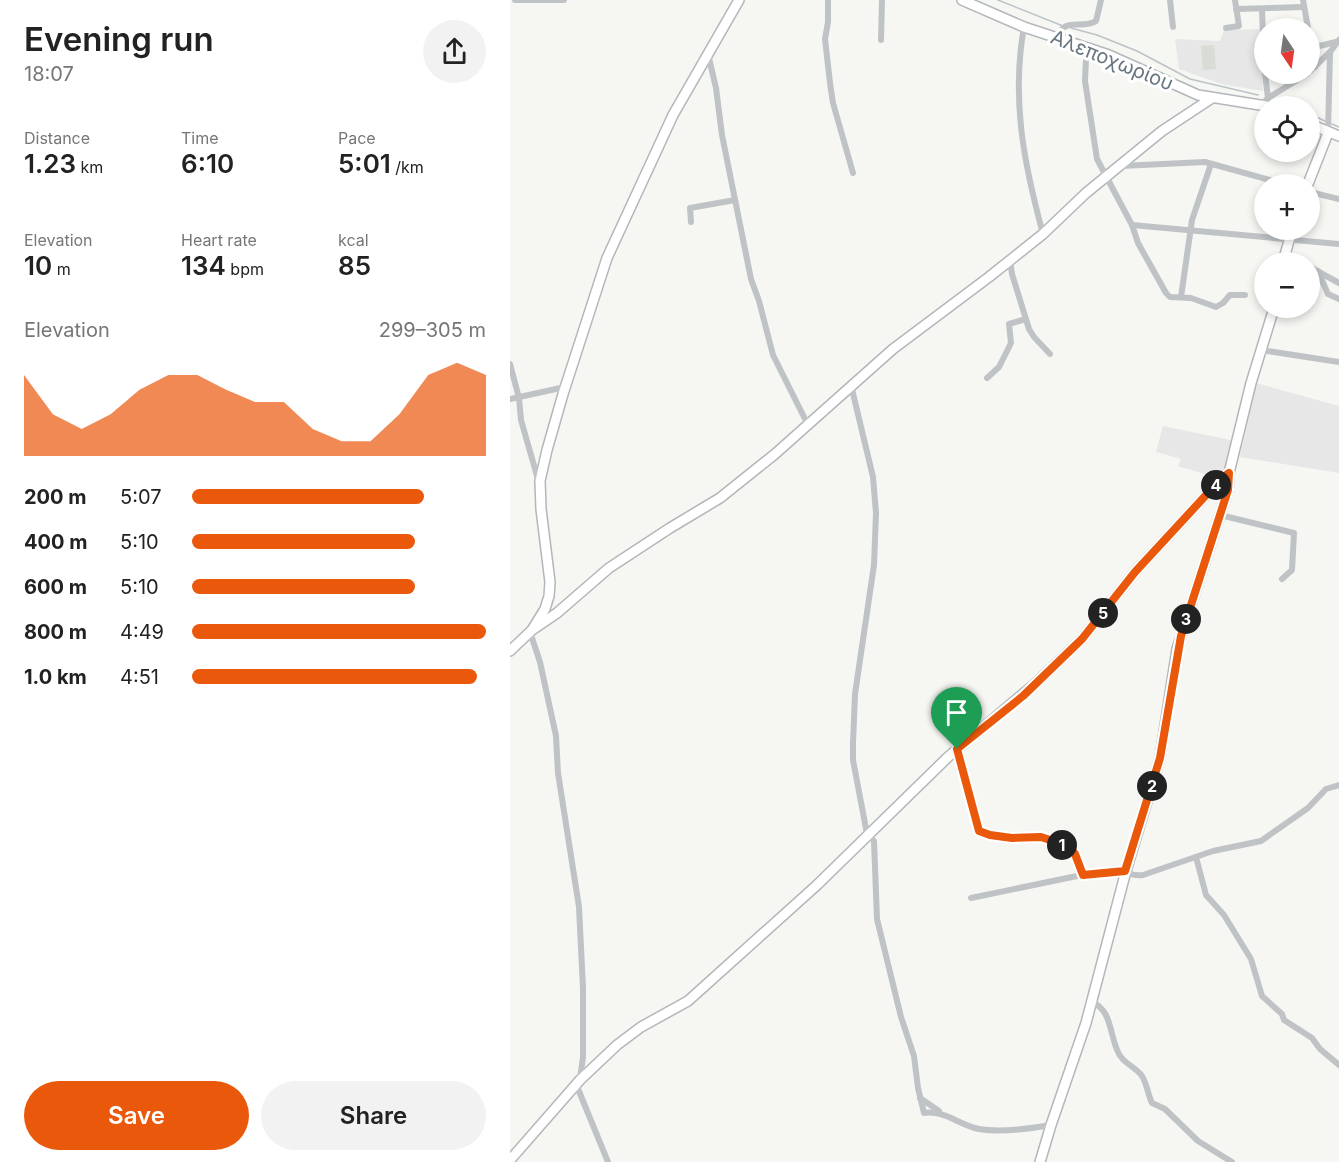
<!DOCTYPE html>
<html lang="en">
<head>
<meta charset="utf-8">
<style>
	:root { --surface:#fff; --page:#f2f2f2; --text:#222; --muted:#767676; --accent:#ea580c }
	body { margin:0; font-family:Inter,sans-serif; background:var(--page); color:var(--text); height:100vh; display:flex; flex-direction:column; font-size:22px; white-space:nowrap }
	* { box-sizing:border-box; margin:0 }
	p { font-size:20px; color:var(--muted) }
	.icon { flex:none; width:33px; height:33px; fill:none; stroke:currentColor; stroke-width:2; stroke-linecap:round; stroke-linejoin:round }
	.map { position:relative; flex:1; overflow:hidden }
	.sheet { display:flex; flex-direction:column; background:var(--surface); width:510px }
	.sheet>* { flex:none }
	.needle { width:39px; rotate:167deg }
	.buttons { position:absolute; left:744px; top:18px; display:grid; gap:12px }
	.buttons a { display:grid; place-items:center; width:66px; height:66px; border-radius:50%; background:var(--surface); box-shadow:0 3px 9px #0003; font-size:30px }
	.pin { position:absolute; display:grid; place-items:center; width:51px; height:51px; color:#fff; margin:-62px -26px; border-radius:50% 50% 50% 0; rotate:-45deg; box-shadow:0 0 6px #0007 }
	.pin .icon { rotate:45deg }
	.km { position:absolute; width:30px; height:30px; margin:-15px; border-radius:50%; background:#222; color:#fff; font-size:16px; line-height:30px; text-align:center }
	.round { display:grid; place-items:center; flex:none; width:63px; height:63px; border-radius:32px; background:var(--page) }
	.summary { display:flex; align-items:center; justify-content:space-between; height:102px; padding:0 24px }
	h1 { font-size:33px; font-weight:600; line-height:45px }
	.metrics { display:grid; grid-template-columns:repeat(3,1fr); gap:9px; height:102px; padding:6px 24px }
	.metrics div { display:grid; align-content:center }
	.metrics b { font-size:26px; font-weight:600 }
	.metrics small { font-size:16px; font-weight:400 }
	.metrics p { font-size:16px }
	.chart { height:168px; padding:12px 24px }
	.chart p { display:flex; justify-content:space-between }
	.chart svg { width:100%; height:108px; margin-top:6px; fill:var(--accent); opacity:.7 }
	.cta { display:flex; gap:12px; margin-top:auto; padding:12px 24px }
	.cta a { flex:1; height:69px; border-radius:36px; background:var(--accent); color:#fff; font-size:24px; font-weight:600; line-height:69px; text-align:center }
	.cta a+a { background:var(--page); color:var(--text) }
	ul { padding:0 24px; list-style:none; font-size:20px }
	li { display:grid; grid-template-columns:96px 72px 1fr; align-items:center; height:45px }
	li i { height:15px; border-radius:8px; background:var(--accent) }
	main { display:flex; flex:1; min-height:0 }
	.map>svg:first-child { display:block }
</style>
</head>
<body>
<main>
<section class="sheet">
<div class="summary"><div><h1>Evening run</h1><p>18:07</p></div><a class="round"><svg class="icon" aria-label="share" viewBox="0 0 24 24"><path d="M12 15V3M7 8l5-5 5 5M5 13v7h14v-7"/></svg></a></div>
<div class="metrics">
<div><p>Distance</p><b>1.23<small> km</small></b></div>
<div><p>Time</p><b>6:10</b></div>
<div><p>Pace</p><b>5:01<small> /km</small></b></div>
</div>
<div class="metrics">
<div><p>Elevation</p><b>10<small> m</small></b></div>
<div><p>Heart rate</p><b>134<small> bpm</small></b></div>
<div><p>kcal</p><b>85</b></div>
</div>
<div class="chart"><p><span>Elevation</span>299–305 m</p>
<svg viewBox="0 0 160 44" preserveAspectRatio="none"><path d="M0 44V11L10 27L20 33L30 27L40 17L50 11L60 11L70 17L80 22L90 22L100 33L110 38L120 38L130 27L140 11L150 6L160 11V44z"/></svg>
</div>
<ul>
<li><b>200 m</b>5:07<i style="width:79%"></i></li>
<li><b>400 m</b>5:10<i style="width:76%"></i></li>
<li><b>600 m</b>5:10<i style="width:76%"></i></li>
<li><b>800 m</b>4:49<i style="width:100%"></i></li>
<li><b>1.0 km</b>4:51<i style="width:97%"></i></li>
</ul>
<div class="cta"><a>Save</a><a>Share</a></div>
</section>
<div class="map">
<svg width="829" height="1162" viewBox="0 0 829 1162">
	<rect width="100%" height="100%" fill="#f6f6f3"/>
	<g fill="#e6e7e6">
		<path d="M 749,29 L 753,91 L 711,84 L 669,69 L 665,39 L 710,41 L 714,30 Z"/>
		<path d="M 746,383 L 829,406 L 829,473 L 730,457 Z"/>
		<path d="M 653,426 L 725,441 L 718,470 L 708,478 L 668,466 L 671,459 L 646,452 Z"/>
	</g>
	<path fill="#d7dcd4" d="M 704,45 L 706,69 L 693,70 L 691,46 Z"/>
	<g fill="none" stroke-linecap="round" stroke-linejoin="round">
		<g stroke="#bac3c8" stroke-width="1.5">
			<path d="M 488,0 L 553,26"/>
			<path d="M 561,28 L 587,35 L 627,51 L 680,79 L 748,95"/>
			<path d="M 778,105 L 780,106"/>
			<path d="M 800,114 L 815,121"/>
			<path d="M 822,124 L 829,127"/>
		</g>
		<defs>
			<g id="secondary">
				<path d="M 452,0 L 514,27 L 599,55 L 688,95 L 756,106"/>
				<path d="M 800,124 L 829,136"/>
				<path d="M 798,184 L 818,133"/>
				<path d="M 773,262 L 782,230"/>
				<path d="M 22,630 L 47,613 L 99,568 L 160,528 L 210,498 L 265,454 L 383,349 L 479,277 L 533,234 L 576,193 L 652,131 L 702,98"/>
				<path d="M 0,651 L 22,630 L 35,609 L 39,596 L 40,582 L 31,509 L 30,481 L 37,450 L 53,394 L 97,258 L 163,115 L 229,0"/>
				<path d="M 0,1160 L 70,1080 L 107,1045 L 131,1027 L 178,1001 L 307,885 L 438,757 L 526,683 L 572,639 L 625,572 L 710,480 L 719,473"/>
				<path d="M 530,1162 L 541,1125 L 576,1023 L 616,871 L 650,758 L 667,649 L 718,490 L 719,473 L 741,383 L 764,308"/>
			</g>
		</defs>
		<use href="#secondary" stroke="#b2b7ba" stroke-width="12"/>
		<g stroke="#bfc3c6" stroke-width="6">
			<path d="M 5,0 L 54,0"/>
			<path d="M 318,0 L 318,22 L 315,39 L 320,83 L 323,103 L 343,173"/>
			<path d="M 660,0 L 663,27"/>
			<path d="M 793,0 L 798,28"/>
			<path d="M 726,9 L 794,7"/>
			<path d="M 752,9 L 754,65"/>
			<path d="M 514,27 C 501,99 514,164 533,234"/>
			<path d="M 716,28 L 729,26 L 725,0"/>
			<path d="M 548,37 C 554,16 572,30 586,21 L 591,0"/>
			<path d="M 800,38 L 805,67"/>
			<path d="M 371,40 L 372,0"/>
			<path d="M 579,47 L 576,59 L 575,81 L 587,159 L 622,225 L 628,243 L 656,293 L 660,297 L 681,298 L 706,307 L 713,303 L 720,295 L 735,295"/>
			<path d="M 801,48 L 826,42"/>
			<path d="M 198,54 L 206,88 L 212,135 L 241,279 L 249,301 L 263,355 L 297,423"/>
			<path d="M 800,71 L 820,52 L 829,40"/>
			<path d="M 755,74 L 758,98"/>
			<path d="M 751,105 L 758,98 L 797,74"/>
			<path d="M 818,133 L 820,52"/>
			<path d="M 611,166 L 695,162 L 774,184"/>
			<path d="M 800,192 L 829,199"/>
			<path d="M 181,222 L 180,208 L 225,200"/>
			<path d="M 622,225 L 829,244"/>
			<path d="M 775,253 L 779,258 L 787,262"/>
			<path d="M 500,260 L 502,274 L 519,329 L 524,337 L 540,354"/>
			<path d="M 800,267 L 829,283"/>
			<path d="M 808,271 L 818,294 L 829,299"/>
			<path d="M 671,297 L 682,220 L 701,164"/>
			<path d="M 751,350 L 829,362"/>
			<path d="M 0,364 L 9,398 L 11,420 L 29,483"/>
			<path d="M 477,378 L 489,367 L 501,343 L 499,324 L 516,319"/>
			<path d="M 341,385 L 363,477 L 366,513 L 364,565 L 345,694 L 343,743 L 343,760 L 357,834 L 364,841 L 367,919 L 391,1017 L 404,1056 L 408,1088 L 414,1113 C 435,1110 449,1125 469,1129 C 491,1133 518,1129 541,1125"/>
			<path d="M 0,399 L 55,387"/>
			<path d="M 710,515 L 784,533 L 782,570 L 772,579"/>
			<path d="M 20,632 L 30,662 L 46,736 L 48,773 L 69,907 L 73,988 L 73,1057 L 70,1079"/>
			<path d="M 447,749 L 466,825 L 469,831 L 480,835 L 502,838 L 531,837 L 558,846 L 565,854 L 573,875"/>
			<path d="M 686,857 L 696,895 L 714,915 L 741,959 L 752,996 L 772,1014 L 774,1020 L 802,1038 L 810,1049 L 829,1065"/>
			<path d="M 461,898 L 567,876 L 610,871 C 619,871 621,877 633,875 L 703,851 L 751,841 L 798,808 L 816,789 L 829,785"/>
			<path d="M 582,1002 C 603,1011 599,1036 609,1054 C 614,1064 626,1067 632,1076 C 637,1084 638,1095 642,1103 L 655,1109 L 688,1141 L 722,1162"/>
			<path d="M 66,1084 L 98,1162"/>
			<path d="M 410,1098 L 429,1111"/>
		</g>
		<use href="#secondary" stroke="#fff" stroke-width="9"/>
	</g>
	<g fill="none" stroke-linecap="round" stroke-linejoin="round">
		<defs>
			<path id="route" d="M 719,473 L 718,490 L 671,636 L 650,758 L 615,871 L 573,875 L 565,854 L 558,846 L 531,837 L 502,838 L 480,835 L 469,831 L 447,749 L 513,696 L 572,639 L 625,572 L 710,480 Z"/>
		</defs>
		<use href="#route" stroke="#fff" stroke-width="12"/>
		<use href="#route" stroke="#ea580c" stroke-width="8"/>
	</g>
	<g text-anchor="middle" stroke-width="6" stroke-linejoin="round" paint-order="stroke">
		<g font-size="20" fill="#687680" stroke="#fff">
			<text transform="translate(602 60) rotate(22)" y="7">Αλεποχωρίου</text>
		</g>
	</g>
</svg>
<div class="buttons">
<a><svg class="needle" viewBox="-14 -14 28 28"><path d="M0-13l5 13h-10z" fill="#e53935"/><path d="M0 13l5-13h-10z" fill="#767676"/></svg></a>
<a><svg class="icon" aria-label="locate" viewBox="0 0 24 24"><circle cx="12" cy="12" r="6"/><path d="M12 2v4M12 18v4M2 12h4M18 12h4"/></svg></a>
<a>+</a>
<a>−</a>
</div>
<div class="pin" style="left:447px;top:749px;background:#1e9e55"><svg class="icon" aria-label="arrive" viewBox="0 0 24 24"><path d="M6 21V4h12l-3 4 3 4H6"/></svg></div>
<b class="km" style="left:552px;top:845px">1</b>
<b class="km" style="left:642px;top:786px">2</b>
<b class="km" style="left:676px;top:619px">3</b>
<b class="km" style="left:706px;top:485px">4</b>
<b class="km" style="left:593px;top:613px">5</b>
</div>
</main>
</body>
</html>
